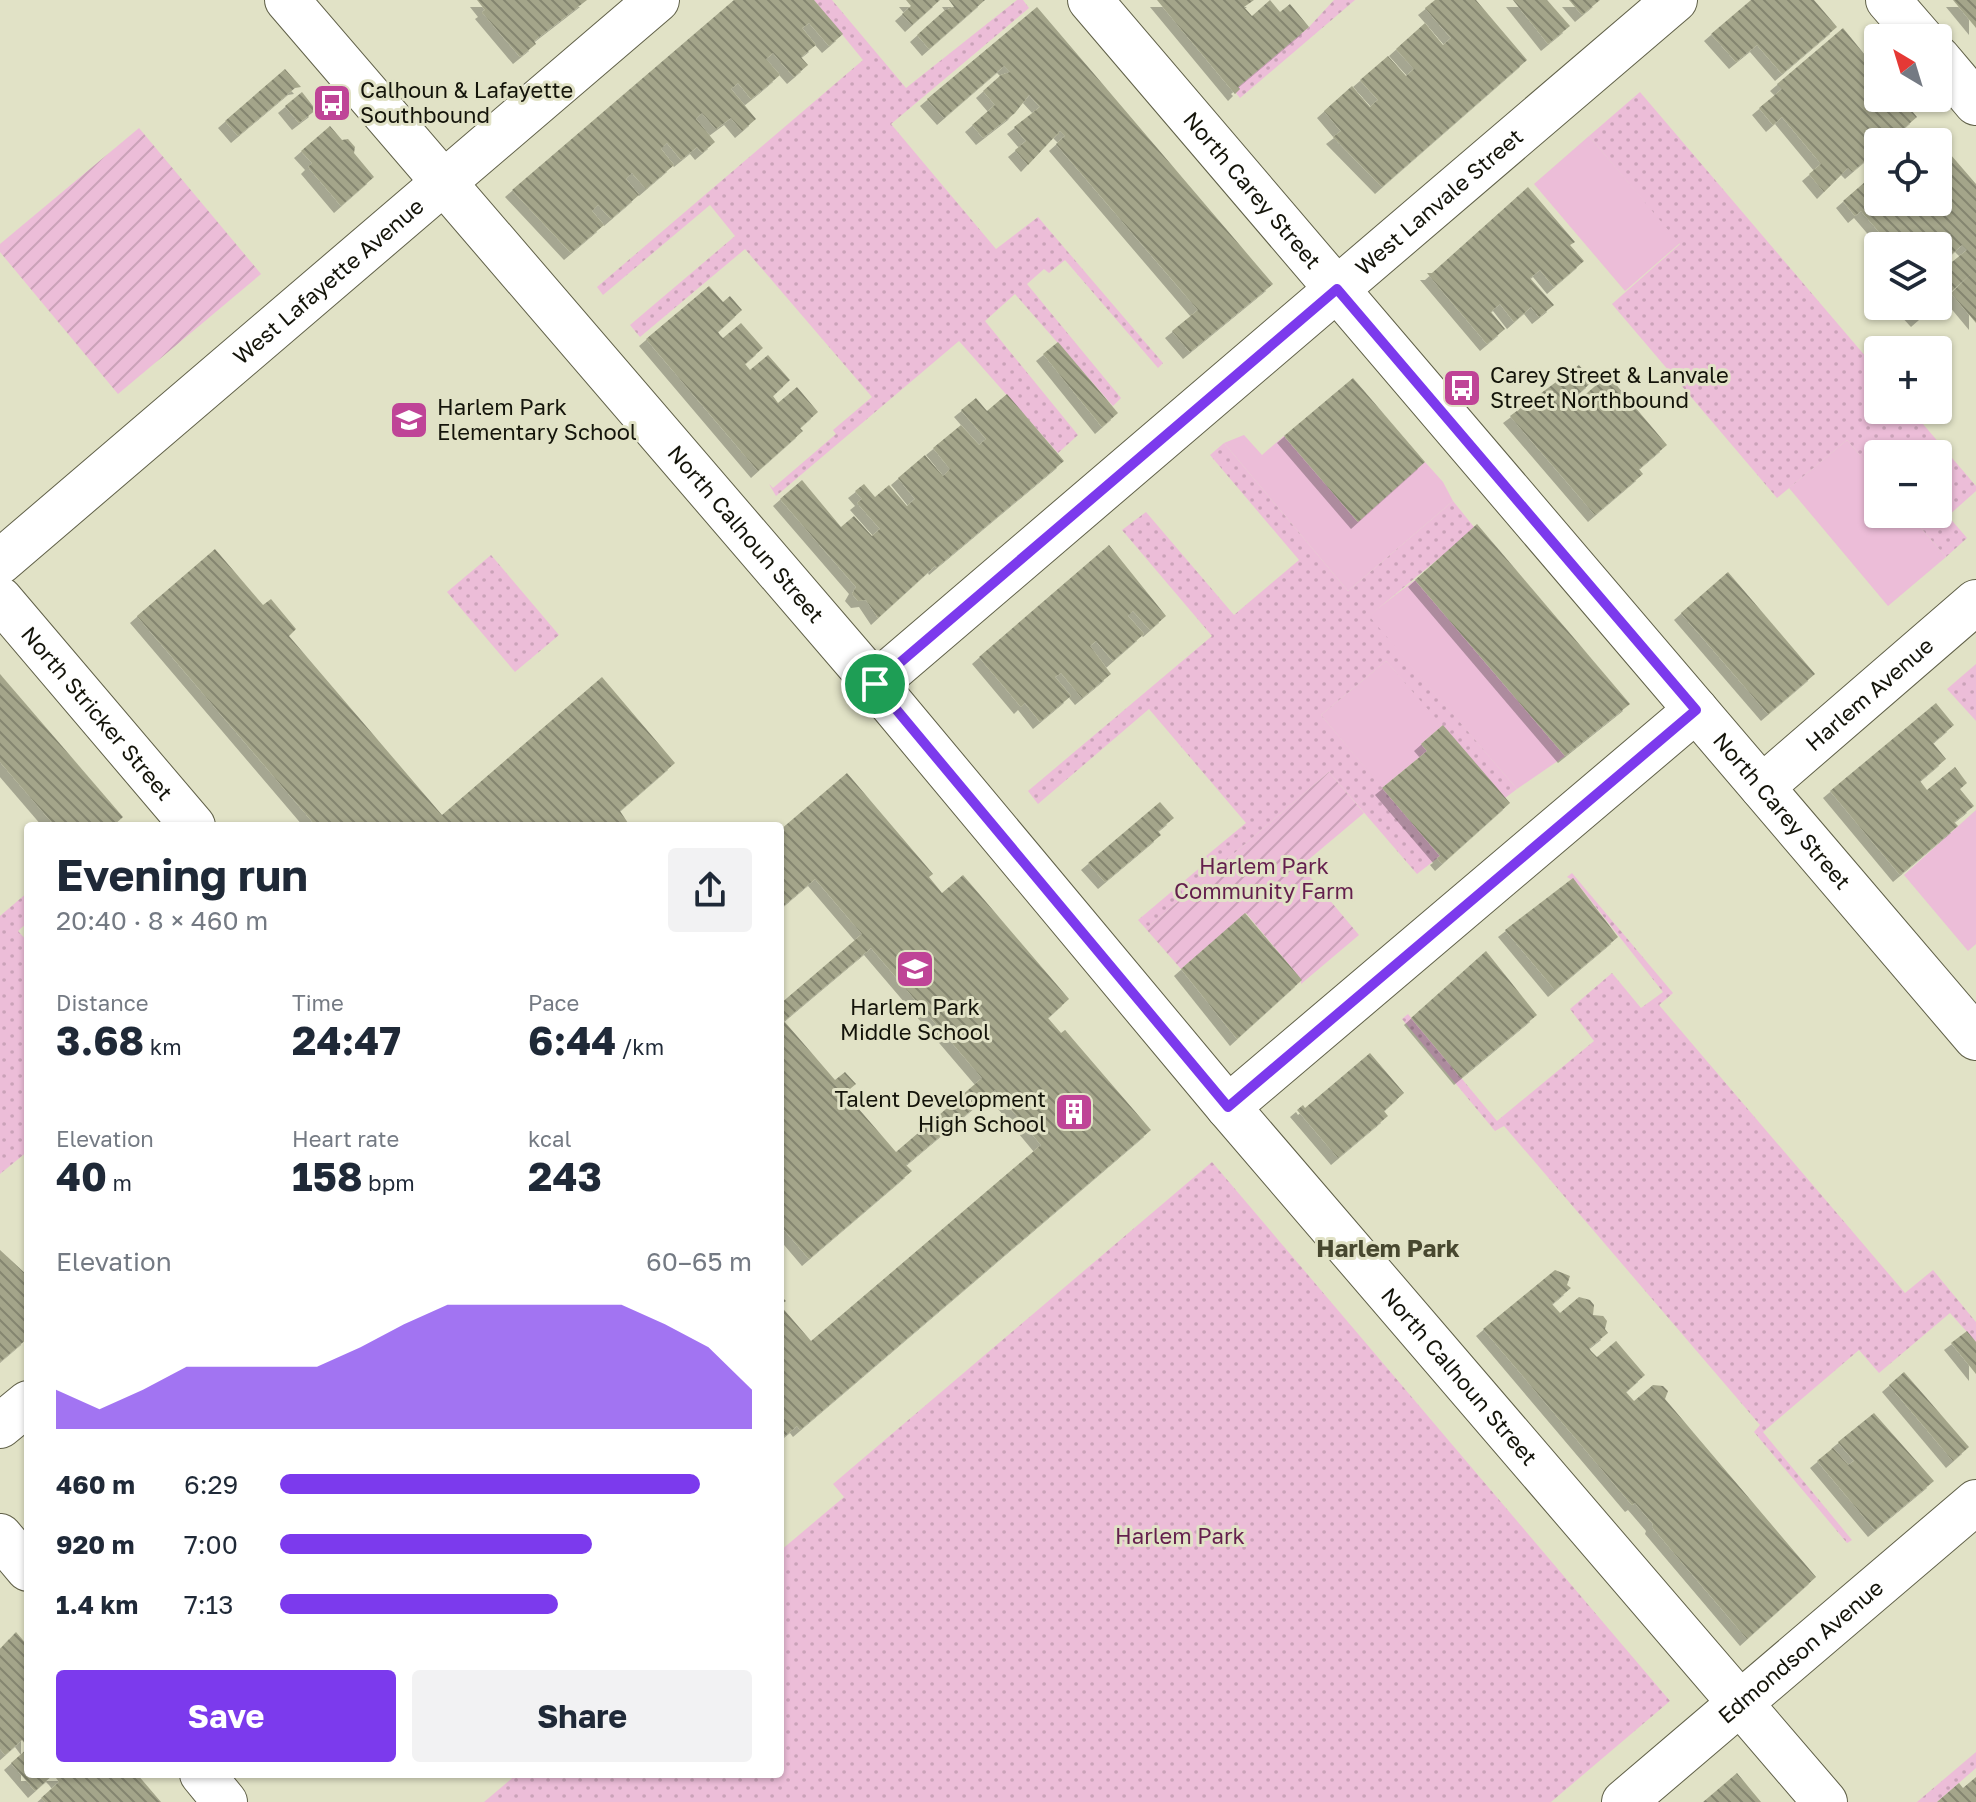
<!DOCTYPE html>
<html lang="en">
<head>
<meta charset="utf-8">
<style>
	:root { --surface:#fff; --page:#f2f2f3; --text:#1f2937; --muted:#747a83; --accent:#7c3aed }
	body { margin:0; font-family:"Golos Text",sans-serif; background:var(--page); color:var(--text); height:100vh; display:flex; flex-direction:column; font-size:30px; white-space:nowrap }
	* { box-sizing:border-box; margin:0 }
	p { font-size:26px; color:var(--muted) }
	.icon { flex:none; width:44px; height:44px; fill:none; stroke:currentColor; stroke-width:2; stroke-linecap:round; stroke-linejoin:round }
	.map { position:relative; flex:1; overflow:hidden }
	.drawer { position:absolute; left:24px; top:822px; width:760px; height:956px; display:flex; flex-direction:column; background:var(--surface); border-radius:8px; box-shadow:0 2px 6px #0004 }
	.drawer>* { flex:none }
	.needle { width:52px; rotate:322deg }
	.fabs { position:absolute; left:1864px; top:24px; display:grid; gap:16px }
	.fabs a { display:grid; place-items:center; width:88px; height:88px; border-radius:8px; background:var(--surface); box-shadow:0 2px 6px #0004; font-size:40px }
	.pin { position:absolute; display:grid; place-items:center; width:68px; height:68px; color:#fff; margin:-34px; border:4px solid #fff; border-radius:50%; box-shadow:0 2px 8px #0007 }
	.round { display:grid; place-items:center; flex:none; width:84px; height:84px; border-radius:8px; background:var(--page) }
	.head { display:flex; align-items:center; justify-content:space-between; height:136px; padding:0 32px }
	h1 { font-size:44px; font-weight:700; line-height:60px }
	.stats { display:grid; grid-template-columns:repeat(3,1fr); gap:12px; height:136px; padding:8px 32px }
	.stats div { display:grid; align-content:center }
	.stats b { font-size:40px; font-weight:700 }
	.stats small { font-size:22px; font-weight:400 }
	.stats p { font-size:22px }
	.chart { height:224px; padding:16px 32px }
	.chart p { display:flex; justify-content:space-between }
	.chart svg { width:100%; height:144px; margin-top:8px; fill:var(--accent); opacity:.7 }
	.button { display:flex; gap:16px; margin-top:auto; padding:16px 32px }
	.button a { flex:1; height:92px; border-radius:8px; background:var(--accent); color:#fff; font-size:32px; font-weight:700; line-height:92px; text-align:center }
	.button a+a { background:var(--page); color:var(--text) }
	ul { padding:0 32px; list-style:none; font-size:26px }
	li { display:grid; grid-template-columns:128px 96px 1fr; align-items:center; height:60px }
	li i { height:20px; border-radius:10px; background:var(--accent) }
	.map>svg:first-child { display:block }
</style>
</head>
<body>
<div class="map">
<svg width="1976" height="1802" viewBox="0 0 1976 1802">
	<defs>
		<pattern id="park-dots" width="8" height="8" patternUnits="userSpaceOnUse" patternTransform="scale(2)"><rect width="8" height="8" fill="#ecbdd8"/><path d="M2 2h.1M6 6h.1" fill="none" stroke="#caa2b8" stroke-width="1.8" stroke-linecap="round"/></pattern>
		<pattern id="garden-furrows" width="10" height="10" patternUnits="userSpaceOnUse" patternTransform="scale(2)"><rect width="10" height="10" fill="#ecbdd8"/><path d="M-1 1l2-2M0 10L10 0M9 11l2-2" fill="none" stroke="#caa2b8"/></pattern>
		<pattern id="building-back-hatch" width="6" height="6" patternUnits="userSpaceOnUse" patternTransform="scale(2)"><rect width="6" height="6" fill="#a4a58a"/><path d="M-1 5l2 2M0 0l6 6M5-1l2 2" fill="none" stroke="#84856f"/></pattern>
		<filter id="shadow"><feDropShadow dx="-7" dy="7" stdDeviation="0" flood-color="#0004"/></filter>
	</defs>
	<rect width="100%" height="100%" fill="#e1e2c6"/>
	<g fill="#ecbdd8">
		<path d="M 1589,136 L 1680,243 L 1625,291 L 1534,184 Z"/>
		<path d="M 1244,435 L 1262,455 L 1284,436 L 1357,521 L 1425,462 L 1443,482 L 1453,501 L 1348,591 L 1224,443 Z"/>
		<path d="M 1847,440 L 1878,476 L 1878,514 L 1909,514 L 1946,557 L 1888,606 L 1789,488 Z"/>
		<path d="M 1415,580 L 1565,756 L 1517,789 L 1368,616 Z"/>
		<path d="M 1386,661 L 1443,725 L 1421,744 L 1427,751 L 1382,788 L 1321,715 Z"/>
		<path d="M 1976,810 L 1976,944 L 1968,951 L 1904,875 Z"/>
	</g>
	<g fill="url(#park-dots)">
		<path d="M 814,0 L 832,0 L 906,88 L 1017,0 L 1023,0 L 1029,8 L 891,124 L 996,249 L 1038,217 L 1163,363 L 1158,368 L 1065,260 L 1049,273 L 1044,269 L 1027,284 L 1121,398 L 1113,406 L 1015,294 L 985,321 L 1078,435 L 1058,453 L 959,341 L 776,496 L 769,484 L 773,488 L 836,434 L 833,430 L 872,397 L 745,249 L 640,337 L 630,325 L 735,236 L 710,205 L 603,295 L 597,287 L 863,60 Z"/>
		<path d="M 1334,0 L 1355,0 L 1240,98 L 1236,93 L 1238,87 L 1309,27 Z"/>
		<path d="M 1640,92 L 1878,371 L 1878,410 L 1911,410 L 1976,486 L 1976,491 L 1948,516 L 1967,538 L 1946,557 L 1909,514 L 1938,514 L 1938,454 L 1878,454 L 1878,476 L 1847,440 L 1777,498 L 1612,304 L 1680,244 L 1589,136 Z"/>
		<path d="M 1224,443 L 1348,591 L 1453,501 L 1474,527 L 1472,531 L 1369,616 L 1517,789 L 1505,798 L 1386,661 L 1321,715 L 1440,856 L 1417,874 L 1329,772 L 1146,929 L 1138,920 L 1209,860 L 1206,856 L 1246,823 L 1149,709 L 1038,804 L 1028,791 L 1212,636 L 1122,530 L 1146,512 L 1234,615 L 1299,560 L 1210,455 Z"/>
		<path d="M 491,555 L 559,635 L 515,672 L 447,592 Z"/>
		<path d="M 1976,664 L 1976,721 L 1947,689 Z"/>
		<path d="M 1572,873 L 1673,993 L 1659,1005 L 1905,1293 L 1933,1270 L 1976,1322 L 1976,1342 L 1950,1313 L 1879,1373 L 1859,1350 L 1763,1432 L 1852,1540 L 1847,1543 L 1754,1432 L 1760,1425 L 1504,1126 L 1495,1131 L 1402,1019 L 1408,1014 L 1497,1121 L 1594,1041 L 1570,1009 L 1612,973 L 1641,1008 L 1663,992 L 1577,883 L 1567,877 Z"/>
		<path d="M 28,892 L 28,922 L 18,931 L 28,942 L 28,1151 L 0,1174 L 0,916 Z"/>
		<path d="M 1212,1162 L 1670,1701 L 1551,1802 L 484,1802 L 517,1774 L 780,1774 L 780,1551 L 844,1497 L 833,1484 Z"/>
		<path d="M 1976,1752 L 1976,1768 L 1937,1802 L 1917,1802 Z"/>
	</g>
	<g fill="url(#garden-furrows)">
		<path d="M 139,128 L 261,274 L 118,394 L 0,252 L 0,244 Z"/>
		<path d="M 1329,772 L 1364,813 L 1301,866 L 1359,935 L 1301,984 L 1301,979 L 1246,913 L 1181,969 L 1146,929 Z"/>
	</g>
	<g fill="url(#building-back-hatch)" fill-rule="evenodd" filter="url(#shadow)">
		<path d="M 477,0 L 587,0 L 534,41 L 536,44 L 520,57 L 482,12 L 485,10 Z"/>
		<path d="M 734,0 L 814,0 L 843,34 L 829,46 L 809,23 L 802,28 L 816,45 L 801,57 L 808,65 L 794,77 L 773,53 L 766,59 L 780,75 L 766,87 L 751,99 L 738,83 L 731,89 L 756,119 L 742,131 L 731,118 L 716,129 L 702,113 L 696,119 L 715,142 L 702,153 L 697,147 L 681,160 L 667,143 L 661,149 L 674,165 L 646,189 L 632,173 L 626,179 L 639,195 L 611,219 L 598,205 L 592,211 L 604,225 L 571,253 L 512,190 Z"/>
		<path d="M 906,0 L 940,0 L 912,25 L 902,14 L 911,6 Z"/>
		<path d="M 949,0 L 985,0 L 929,49 L 917,35 L 945,10 L 954,7 Z"/>
		<path d="M 1157,0 L 1254,0 L 1244,7 L 1252,16 L 1270,0 L 1280,12 L 1290,4 L 1309,27 L 1238,87 L 1240,89 L 1235,94 Z"/>
		<path d="M 1435,0 L 1476,0 L 1527,60 L 1382,187 L 1333,137 L 1341,131 L 1324,111 L 1352,86 L 1370,107 L 1373,104 L 1378,100 L 1360,80 L 1388,56 L 1406,76 L 1414,69 L 1396,49 L 1425,23 L 1443,45 L 1451,38 L 1425,8 Z"/>
		<path d="M 1513,0 L 1547,0 L 1570,26 L 1548,44 Z"/>
		<path d="M 1569,0 L 1600,0 L 1582,15 Z"/>
		<path d="M 1751,0 L 1814,0 L 1837,27 L 1782,74 L 1757,45 L 1736,62 L 1711,34 Z"/>
		<path d="M 1953,0 L 1976,0 L 1976,28 Z"/>
		<path d="M 1037,7 L 1273,284 L 1190,352 L 1172,331 L 1198,310 L 1056,144 L 1065,136 L 1060,131 L 1028,165 L 1015,150 L 1026,141 L 1014,127 L 1040,107 L 1029,95 L 1015,113 L 983,138 L 972,125 L 995,105 L 983,91 L 1001,75 L 1010,72 L 1004,66 L 944,118 L 927,99 Z"/>
		<path d="M 1843,28 L 1878,71 L 1878,98 L 1901,98 L 1917,117 L 1888,142 L 1878,142 L 1878,150 L 1852,172 L 1848,168 L 1824,192 L 1809,174 L 1821,164 L 1782,117 L 1773,125 L 1759,108 L 1782,89 L 1777,84 Z"/>
		<path d="M 285,69 L 301,87 L 295,88 L 238,136 L 225,121 Z"/>
		<path d="M 302,92 L 316,110 L 299,123 L 285,106 Z"/>
		<path d="M 330,126 L 342,140 L 348,139 L 355,147 L 354,153 L 374,177 L 341,206 L 308,167 L 312,163 L 301,151 Z"/>
		<path d="M 1923,128 L 1936,142 L 1906,142 Z"/>
		<path d="M 1938,140 L 1976,184 L 1976,323 L 1951,293 L 1971,274 L 1938,303 L 1938,273 L 1967,250 L 1962,245 L 1938,266 L 1938,246 L 1891,246 L 1861,211 L 1855,216 L 1843,201 L 1873,175 L 1871,172 L 1878,166 L 1878,202 L 1938,202 Z"/>
		<path d="M 1528,187 L 1575,242 L 1570,245 L 1584,261 L 1554,287 L 1540,270 L 1530,278 L 1554,305 L 1539,317 L 1531,307 L 1514,322 L 1500,304 L 1495,308 L 1491,312 L 1505,329 L 1487,344 L 1427,273 L 1432,273 Z"/>
		<path d="M 709,286 L 723,302 L 730,296 L 742,310 L 718,332 L 720,335 L 723,338 L 741,323 L 763,348 L 745,364 L 750,370 L 768,355 L 790,380 L 773,396 L 778,403 L 797,387 L 818,412 L 800,428 L 803,431 L 758,471 L 646,339 Z"/>
		<path d="M 1905,306 L 1934,306 L 1918,320 Z"/>
		<path d="M 1058,342 L 1118,413 L 1102,427 L 1043,354 Z"/>
		<path d="M 1579,365 L 1593,381 L 1577,395 L 1580,399 L 1608,375 L 1667,445 L 1639,469 L 1643,474 L 1595,515 L 1510,416 Z"/>
		<path d="M 1353,378 L 1425,462 L 1358,522 L 1284,436 Z"/>
		<path d="M 1007,394 L 1064,461 L 936,568 L 935,566 L 878,618 L 866,600 L 858,601 L 852,594 L 856,587 L 780,499 L 802,480 L 841,527 L 854,516 L 872,536 L 880,529 L 857,503 L 862,499 L 855,491 L 864,484 L 875,497 L 889,485 L 907,506 L 915,499 L 898,478 L 925,455 L 943,476 L 950,469 L 933,448 L 961,425 L 979,445 L 986,439 L 961,410 L 976,398 L 987,411 Z"/>
		<path d="M 1477,524 L 1630,704 L 1565,756 L 1415,580 Z"/>
		<path d="M 1109,545 L 1166,616 L 1150,630 L 1133,611 L 1128,616 L 1144,634 L 1113,661 L 1096,641 L 1090,646 L 1111,674 L 1082,698 L 1061,673 L 1055,677 L 1071,696 L 1040,722 L 1025,703 L 1021,707 L 979,657 Z"/>
		<path d="M 215,549 L 263,605 L 271,599 L 296,629 L 289,636 L 442,815 L 602,677 L 675,763 L 620,811 L 630,826 L 316,826 L 137,616 Z"/>
		<path d="M 1728,572 L 1815,674 L 1768,714 L 1681,613 Z"/>
		<path d="M 0,674 L 123,817 L 113,826 L 55,826 L 0,762 Z"/>
		<path d="M 1936,703 L 1954,725 L 1933,743 L 1946,759 L 1920,781 L 1927,790 L 1955,767 L 1967,783 L 1960,789 L 1974,806 L 1954,822 L 1958,826 L 1900,875 L 1830,791 Z"/>
		<path d="M 1443,725 L 1510,803 L 1442,864 L 1437,858 L 1440,856 L 1382,788 L 1427,751 L 1421,744 Z"/>
		<path d="M 847,773 L 933,874 L 929,877 L 942,893 L 963,875 L 1069,999 L 1048,1018 L 1061,1033 L 1065,1030 L 1151,1130 L 800,1430 L 797,1426 L 780,1440 L 780,1295 L 786,1301 L 780,1305 L 811,1341 L 1041,1145 L 995,1090 L 906,1165 L 912,1171 L 809,1259 L 780,1225 L 780,1004 L 862,934 L 815,879 L 780,909 L 780,830 ZM 871,948 L 982,1078 L 896,1152 L 845,1093 L 856,1084 L 845,1072 L 835,1080 L 784,1021 Z"/>
		<path d="M 1160,802 L 1174,818 L 1158,831 L 1161,835 L 1105,882 L 1088,863 Z"/>
		<path d="M 1573,878 L 1618,937 L 1555,990 L 1505,930 Z"/>
		<path d="M 1245,913 L 1302,980 L 1237,1039 L 1181,969 Z"/>
		<path d="M 1486,951 L 1537,1015 L 1461,1078 L 1411,1018 Z"/>
		<path d="M 1370,1053 L 1404,1093 L 1384,1111 L 1388,1116 L 1338,1158 L 1297,1110 L 1303,1105 L 1305,1108 Z"/>
		<path d="M 0,1250 L 28,1276 L 28,1338 L 0,1362 Z"/>
		<path d="M 1555,1270 L 1570,1276 L 1567,1285 L 1571,1288 L 1552,1304 L 1560,1313 L 1579,1297 L 1590,1300 L 1594,1305 L 1593,1315 L 1603,1316 L 1607,1321 L 1605,1329 L 1608,1333 L 1589,1348 L 1591,1351 L 1597,1357 L 1616,1341 L 1645,1375 L 1626,1392 L 1634,1401 L 1653,1385 L 1663,1386 L 1668,1391 L 1665,1399 L 1816,1577 L 1747,1639 L 1652,1527 L 1653,1524 L 1635,1503 L 1632,1505 L 1483,1329 Z"/>
		<path d="M 1967,1331 L 1976,1342 L 1976,1374 L 1951,1343 Z"/>
		<path d="M 1904,1372 L 1969,1447 L 1953,1461 L 1889,1385 Z"/>
		<path d="M 1874,1413 L 1934,1481 L 1875,1530 L 1817,1461 L 1833,1448 L 1848,1465 L 1854,1461 L 1838,1442 Z"/>
		<path d="M 16,1632 L 28,1646 L 28,1748 L 22,1740 L 5,1755 L 0,1749 L 0,1649 Z"/>
		<path d="M 28,1748 L 28,1774 L 137,1774 L 161,1802 L 45,1802 L 41,1798 L 59,1782 L 56,1778 L 53,1775 L 35,1791 L 11,1763 Z"/>
		<path d="M 1737,1773 L 1761,1802 L 1703,1802 L 1716,1791 Z"/>
		<path d="M 1976,1777 L 1976,1802 L 1937,1802 L 1959,1783 L 1963,1788 Z"/>
	</g>
	<g fill="none" stroke-linecap="round" stroke-linejoin="round">
		<defs>
			<g id="minor">
				<path id="s1" d="M 287,0 L 875,684 L 1228,1107 L 1825,1802"/>
				<path d="M 1888,0 L 1921,38"/>
				<path d="M 1938,58 L 1976,103"/>
				<path id="s2" d="M 0,599 L 193,826"/>
				<path id="s3" d="M 875,684 L 1675,0"/>
				<path d="M 1228,1107 L 1696,710"/>
				<path d="M 0,1426 L 28,1403"/>
				<path d="M 0,1536 L 28,1569"/>
				<path d="M 202,1774 L 225,1802"/>
			</g>
			<g id="major">
				<path id="s4" d="M 1090,0 L 1976,1038"/>
				<path id="s5" d="M 0,562 L 657,0"/>
				<path id="s6" d="M 1762,787 L 1976,602"/>
				<path id="s7" d="M 1624,1802 L 1976,1502"/>
			</g>
		</defs>
		<use href="#minor" stroke="#606048" stroke-width="46"/>
		<use href="#major" stroke="#606048" stroke-width="46"/>
		<use href="#minor" stroke="#fff" stroke-width="44"/>
		<use href="#major" stroke="#fff" stroke-width="44"/>
	</g>
	<g fill="none" stroke-linecap="round" stroke-linejoin="round">
		<defs>
			<path id="route" d="M 1337,289 L 1696,710 L 1228,1107 L 875,684 Z"/>
		</defs>
		<use href="#route" stroke="#fff" stroke-width="16"/>
		<use href="#route" stroke="#7c3aed" stroke-width="10"/>
	</g>
	<defs>
		<symbol id="bus-square" viewBox="-11 -11 22 22"><rect x="-9" y="-9" width="18" height="18" rx="4" fill="#bf4497" stroke="#e1e2c6"/><path d="M-5-6H5V4H4V6H2V4H-2V6H-4V4H-5ZM-3.5-4V0h7V-4ZM-3.5 1.2v1.5H-2V1.2ZM2 1.2v1.5H3.5V1.2Z" fill="#fff"/></symbol>
		<symbol id="school-square" viewBox="-11 -11 22 22"><rect x="-9" y="-9" width="18" height="18" rx="4" fill="#bf4497" stroke="#e1e2c6"/><path d="M0-5L7-2L0 1L-7-2ZM-4 1L0 2.5L4 1V4Q0 6-4 4Z" fill="#fff"/></symbol>
		<symbol id="building-square" viewBox="-11 -11 22 22"><rect x="-9" y="-9" width="18" height="18" rx="4" fill="#bf4497" stroke="#e1e2c6"/><path d="M-4-6H4V6H1V3H-1V6H-4ZM-2.5-4.3h1.7v1.8h-1.7ZM.8-4.3h1.7v1.8H.8ZM-2.5-1h1.7V.8h-1.7ZM.8-1h1.7V.8H.8Z" fill="#fff"/></symbol>
	</defs>
	<g fill-rule="evenodd">
		<use href="#bus-square" x="310" y="81" width="44" height="44"/>
		<use href="#bus-square" x="1440" y="366" width="44" height="44"/>
		<use href="#school-square" x="387" y="398" width="44" height="44"/>
		<use href="#school-square" x="893" y="947" width="44" height="44"/>
		<use href="#building-square" x="1052" y="1090" width="44" height="44"/>
	</g>
	<g text-anchor="middle" stroke-width="6" stroke-linejoin="round" paint-order="stroke">
		<g font-size="22" fill="#14140a" stroke="#e1e2c6" text-anchor="start">
			<text x="360" y="98">Calhoun &amp; Lafayette<tspan x="360" dy="25">Southbound</tspan></text>
			<text x="1490" y="383">Carey Street &amp; Lanvale<tspan x="1490" dy="25">Street Northbound</tspan></text>
			<text x="437" y="415">Harlem Park<tspan x="437" dy="25">Elementary School</tspan></text>
			<text x="915" y="1015" text-anchor="middle">Harlem Park<tspan x="915" dy="25">Middle School</tspan></text>
			<text x="1046" y="1107" text-anchor="end">Talent Development<tspan x="1046" dy="25">High School</tspan></text>
		</g>
		<g font-size="22" fill="#14140a" stroke="#e1e2c6">
			<text dy="8" stroke="none"><textPath href="#s4" startOffset="250">North Carey Street</textPath></text>
			<text dy="8" stroke="none"><textPath href="#s3" startOffset="742">West Lanvale Street</textPath></text>
			<text dy="8" stroke="none"><textPath href="#s5" startOffset="432">West Lafayette Avenue</textPath></text>
			<text dy="8" stroke="none"><textPath href="#s1" startOffset="704">North Calhoun Street</textPath></text>
			<text dy="8" stroke="none"><textPath href="#s6" startOffset="142">Harlem Avenue</textPath></text>
			<text dy="8" stroke="none"><textPath href="#s2" startOffset="150">North Stricker Street</textPath></text>
			<text dy="8" stroke="none"><textPath href="#s4" startOffset="1066">North Carey Street</textPath></text>
			<text dy="8" stroke="none"><textPath href="#s1" startOffset="1808">North Calhoun Street</textPath></text>
			<text dy="8" stroke="none"><textPath href="#s7" startOffset="232">Edmondson Avenue</textPath></text>
		</g>
		<g font-size="22" fill="#641f4d" stroke="#e1e2c6">
			<text x="1264" y="874">Harlem Park<tspan x="1264" dy="25">Community Farm</tspan></text>
			<text x="1180" y="1544">Harlem Park</text>
		</g>
		<g font-size="24" font-weight="bold" fill="#47472f" stroke="#e1e2c6">
			<text x="1388" y="1257">Harlem Park</text>
		</g>
	</g>
</svg>
<div class="fabs">
<a><svg class="needle" viewBox="-14 -14 28 28"><path d="M0-13l5 13h-10z" fill="#e53935"/><path d="M0 13l5-13h-10z" fill="#747a83"/></svg></a>
<a><svg class="icon" aria-label="locate" viewBox="0 0 24 24"><circle cx="12" cy="12" r="6"/><path d="M12 2v4M12 18v4M2 12h4M18 12h4"/></svg></a>
<a><svg class="icon" aria-label="layers" viewBox="0 0 24 24"><path d="M12 4l9 5-9 5-9-5zM3 14l9 5 9-5"/></svg></a>
<a>+</a>
<a>−</a>
</div>
<div class="pin" style="left:875px;top:684px;background:#1e9e55"><svg class="icon" aria-label="arrive" viewBox="0 0 24 24"><path d="M6 21V4h12l-3 4 3 4H6"/></svg></div>
<section class="drawer">
<div class="head"><div><h1>Evening run</h1><p>20:40 · 8 × 460 m</p></div><a class="round"><svg class="icon" aria-label="share" viewBox="0 0 24 24"><path d="M12 15V3M7 8l5-5 5 5M5 13v7h14v-7"/></svg></a></div>
<div class="stats">
<div><p>Distance</p><b>3.68<small> km</small></b></div>
<div><p>Time</p><b>24:47</b></div>
<div><p>Pace</p><b>6:44<small> /km</small></b></div>
</div>
<div class="stats">
<div><p>Elevation</p><b>40<small> m</small></b></div>
<div><p>Heart rate</p><b>158<small> bpm</small></b></div>
<div><p>kcal</p><b>243</b></div>
</div>
<div class="chart"><p><span>Elevation</span>60–65 m</p>
<svg viewBox="0 0 160 44" preserveAspectRatio="none"><path d="M0 44V32L10 38L20 32L30 25L40 25L50 25L60 25L70 19L80 12L90 6L100 6L110 6L120 6L130 6L140 12L150 19L160 32V44z"/></svg>
</div>
<ul>
<li><b>460 m</b>6:29<i style="width:89%"></i></li>
<li><b>920 m</b>7:00<i style="width:66%"></i></li>
<li><b>1.4 km</b>7:13<i style="width:59%"></i></li>
</ul>
<div class="button"><a>Save</a><a>Share</a></div>
</section>
</div>
</body>
</html>
